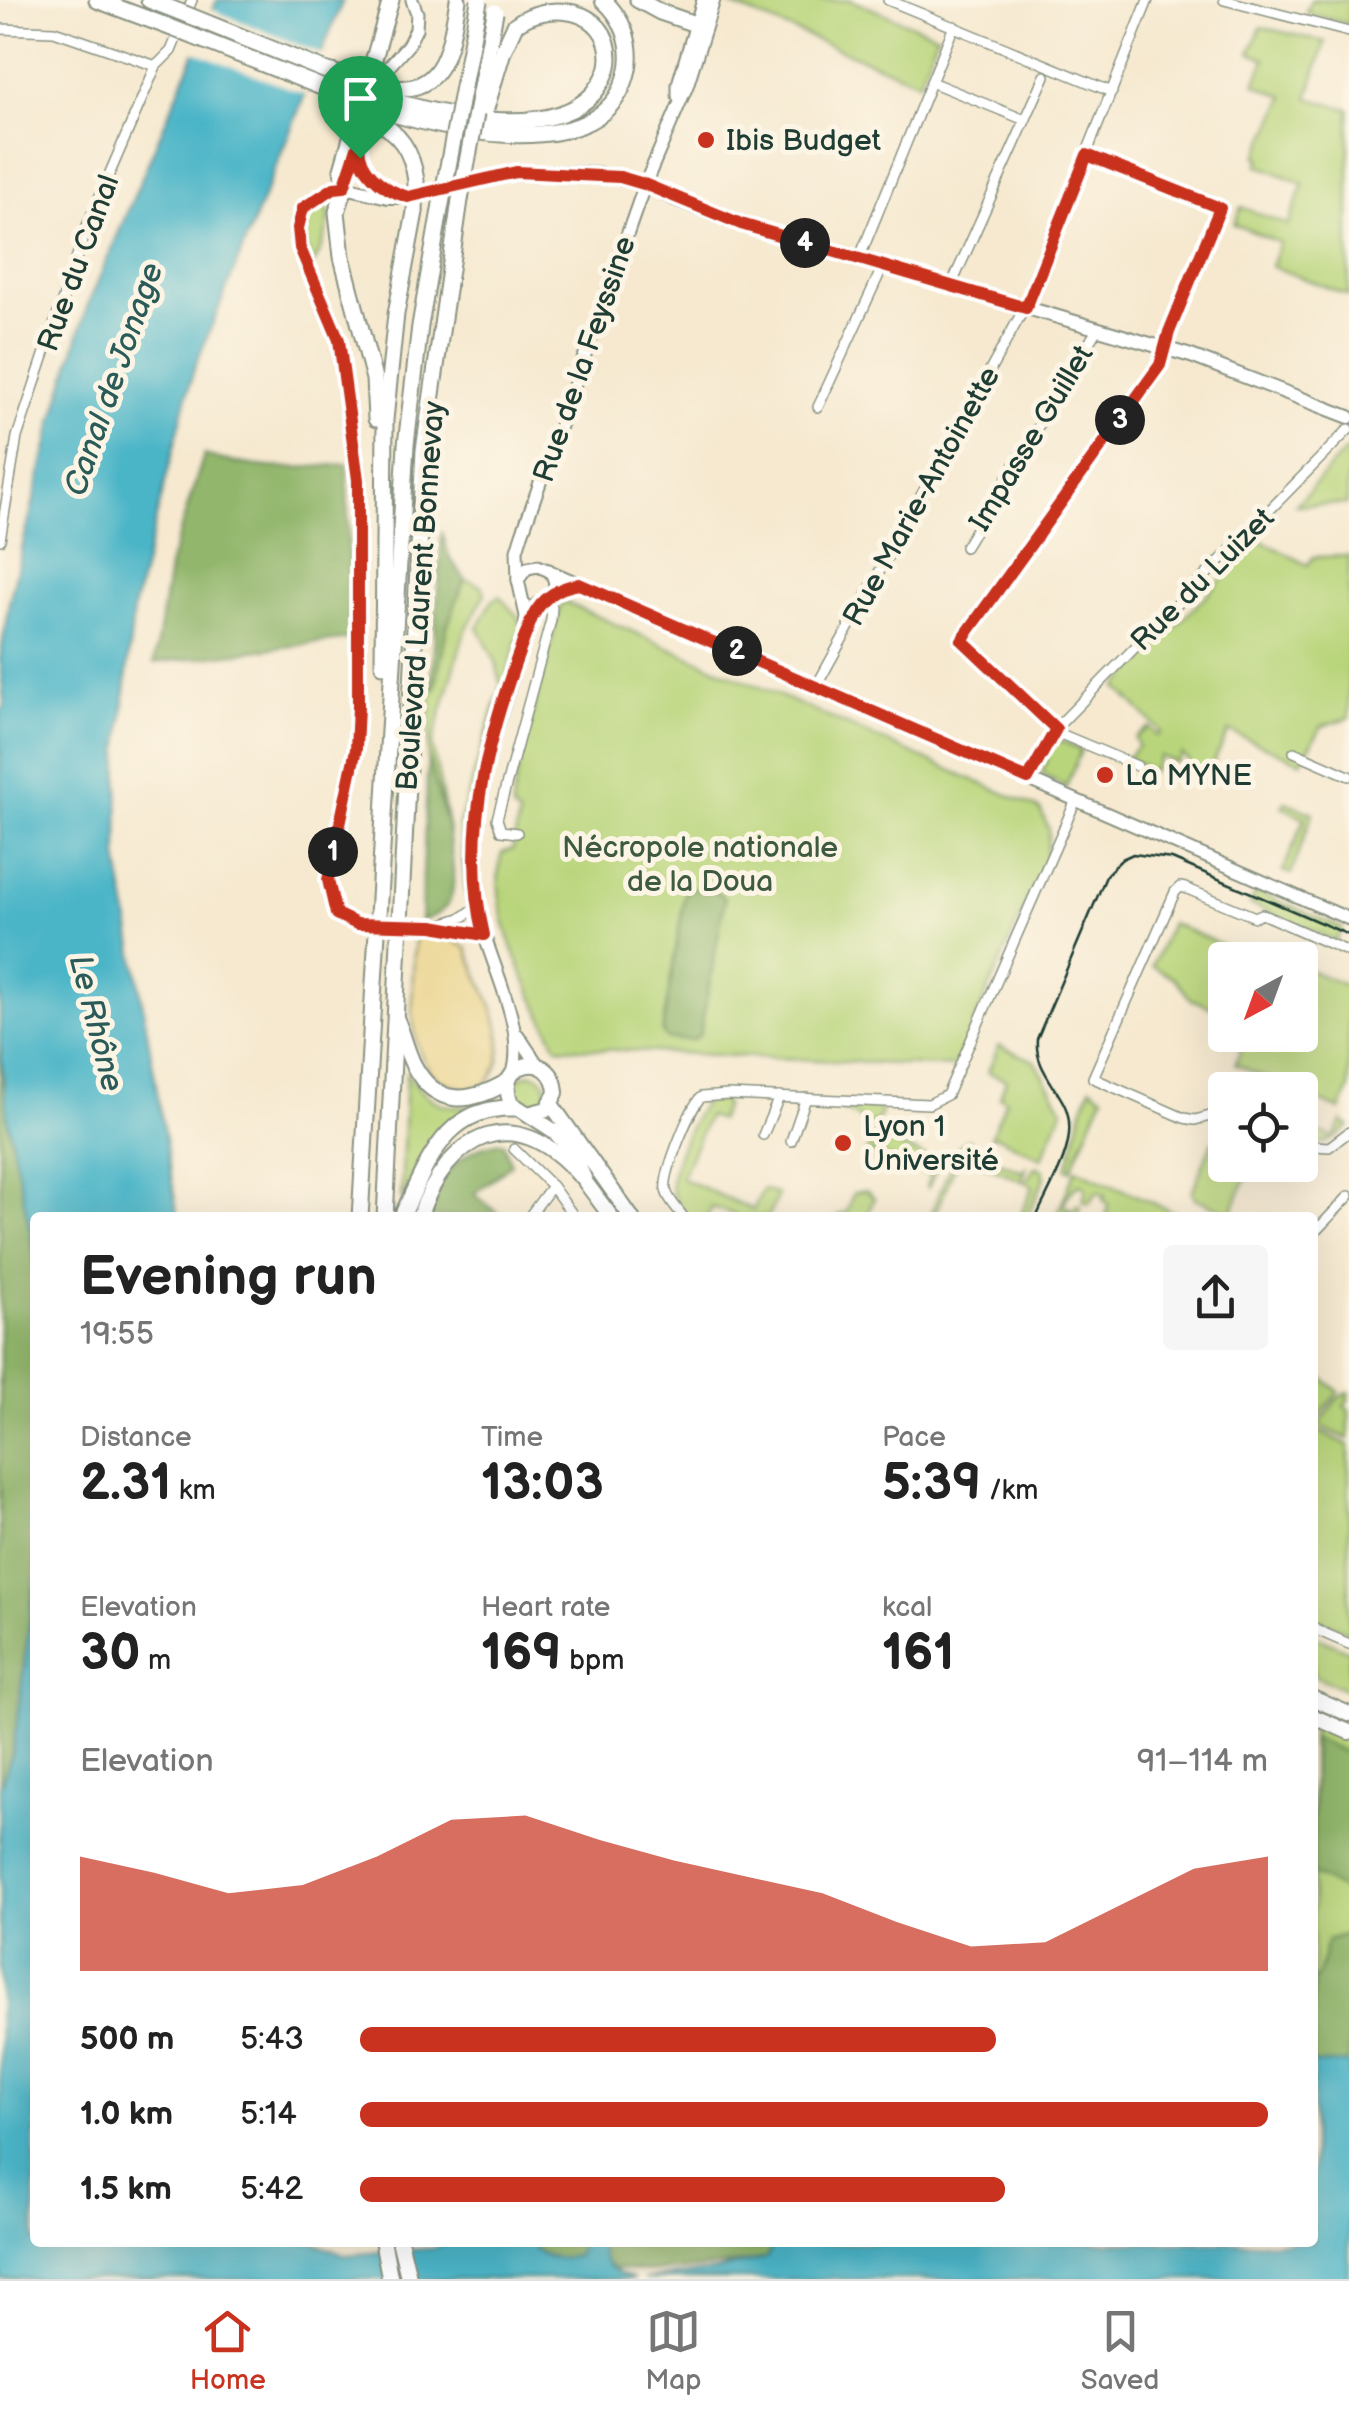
<!DOCTYPE html>
<html lang="en">
<head>
<meta charset="utf-8">
<style>
	:root { --surface:#fff; --page:#f6f6f6; --text:#222; --muted:#767676; --line:#e0e0e0; --accent:#c8321e }
	body { margin:0; font-family:"Balsamiq Sans",sans-serif; background:var(--page); color:var(--text); height:100vh; display:flex; flex-direction:column; font-size:38px; white-space:nowrap }
	* { box-sizing:border-box; margin:0 }
	p { font-size:32px; color:var(--muted) }
	.icon { flex:none; width:55px; height:55px; fill:none; stroke:currentColor; stroke-width:2; stroke-linecap:round; stroke-linejoin:round }
	.map { position:relative; flex:1; overflow:hidden }
	.drawer { position:absolute; left:30px; top:1212px; width:1288px; height:1035px; display:flex; flex-direction:column; background:var(--surface); border-radius:10px; box-shadow:0 10px 40px #0002 }
	.drawer>* { flex:none }
	.needle { width:65px; rotate:221deg }
	.tools { position:absolute; left:1208px; top:942px; display:grid; gap:20px }
	.tools a { display:grid; place-items:center; width:110px; height:110px; border-radius:10px; background:var(--surface); box-shadow:0 10px 40px #0002; font-size:50px }
	.pin { position:absolute; display:grid; place-items:center; width:85px; height:85px; color:#fff; margin:-102px -42px; border-radius:50% 50% 50% 0; rotate:-45deg; box-shadow:0 0 10px #0007 }
	.pin .icon { rotate:45deg }
	.km { position:absolute; width:50px; height:50px; margin:-25px; border-radius:50%; background:#222; color:#fff; font-size:28px; line-height:50px; text-align:center }
	.round { display:grid; place-items:center; flex:none; width:105px; height:105px; border-radius:10px; background:var(--page) }
	.overview { display:flex; align-items:center; justify-content:space-between; height:170px; padding:0 50px }
	h1 { font-size:55px; font-weight:700; line-height:75px }
	.metrics { display:grid; grid-template-columns:repeat(3,1fr); gap:15px; height:170px; padding:10px 50px }
	.metrics div { display:grid; align-content:center }
	.metrics b { font-size:50px; font-weight:700 }
	.metrics small { font-size:28px; font-weight:400 }
	.metrics p { font-size:28px }
	.chart { height:280px; padding:20px 50px }
	.chart p { display:flex; justify-content:space-between }
	.chart svg { width:100%; height:180px; margin-top:10px; fill:var(--accent); opacity:.7 }
	ul { padding:0 50px; list-style:none; font-size:32px }
	li { display:grid; grid-template-columns:160px 120px 1fr; align-items:center; height:75px }
	li i { height:25px; border-radius:12px; background:var(--accent) }
	.tab-bar { display:flex; justify-content:space-around; align-items:center; height:140px; border-top:2px solid var(--line); background:var(--surface); font-size:28px; color:var(--muted) }
	.tab-bar a { display:grid; justify-items:center; gap:5px }
	.tab-bar .on { color:var(--accent) }
	.map>svg:first-child { display:block }
</style>
</head>
<body>
<div class="map">
<svg width="1349" height="2279" viewBox="0 0 1349 2279">
	<rect width="100%" height="100%" fill="#fcf5e5"/>
	<filter id="ink" filterUnits="userSpaceOnUse"><feTurbulence type="fractalNoise" baseFrequency=".01" numOctaves="2"/><feDisplacementMap in="SourceGraphic" scale="20" xChannelSelector="R" yChannelSelector="G"/><feConvolveMatrix kernelMatrix="1 2 1 2 8 2 1 2 1" color-interpolation-filters="sRGB"/></filter>
	<filter id="wash" filterUnits="userSpaceOnUse"><feTurbulence type="fractalNoise" baseFrequency=".0048" numOctaves="4" result="noise"/><feDisplacementMap in="SourceGraphic" scale="40" xChannelSelector="R" yChannelSelector="G"/><feGaussianBlur stdDeviation="2.25" result="paint"/><feColorMatrix in="noise" values="0 0 0 0 0 0 0 0 0 0 0 0 0 0 0 0 0 1.4 0 .05"/><feComposite in="paint" operator="in"/></filter>
	<g filter="url(#wash)">
		<rect width="100%" height="100%" fill="#f6e9d0"/>
		<g fill="#b9d57c" stroke="#6c8958" stroke-width="2.5">
			<path d="M 732,0 L 851,0 L 938,35 L 919,82 L 731,5 Z"/>
			<path d="M 1311,0 L 1349,0 L 1349,24 L 1306,13 Z"/>
			<path d="M 1261,27 L 1325,42 L 1308,98 L 1349,109 L 1349,296 L 1271,266 L 1280,243 L 1234,224 L 1241,207 L 1288,225 L 1304,184 L 1258,165 L 1261,158 L 1257,157 L 1285,97 L 1255,84 L 1265,59 L 1250,53 Z"/>
			<path d="M 321,205 L 330,212 C 329,226 322,253 312,265 L 303,239 L 310,211 Z"/>
			<path d="M 1349,450 L 1347,504 L 1296,505 L 1345,451 Z"/>
			<path d="M 1260,540 L 1308,565 L 1313,557 L 1349,556 L 1349,718 L 1322,726 L 1301,762 L 1229,731 L 1205,779 L 1182,754 L 1177,763 L 1160,756 L 1153,771 L 1127,758 L 1138,746 L 1135,738 L 1149,727 L 1157,736 L 1161,732 L 1117,687 Z"/>
			<path d="M 465,579 L 482,586 L 485,594 L 464,634 L 432,745 L 449,829 L 448,840 L 428,756 L 431,689 L 435,689 L 447,626 Z"/>
			<path d="M 499,596 L 518,617 L 521,627 C 495,723 463,789 470,892 L 466,892 L 459,826 L 501,685 L 496,662 L 478,627 L 492,601 Z"/>
			<path d="M 562,601 L 1040,809 L 1049,830 L 1046,858 L 955,1067 L 557,1047 C 532,993 485,911 502,853 L 513,849 L 519,815 L 513,810 L 512,802 L 519,766 Z"/>
			<path d="M 1059,740 L 1081,750 L 1066,787 L 1042,774 L 1051,746 Z"/>
			<path d="M 1285,802 L 1313,813 L 1291,874 L 1283,871 L 1305,818 L 1282,807 Z"/>
			<path d="M 1256,892 L 1342,928 L 1336,941 L 1250,904 Z"/>
			<path d="M 1171,923 L 1257,960 L 1225,960 L 1225,1013 L 1191,999 L 1174,978 L 1152,966 Z"/>
			<path d="M 1300,966 L 1349,987 L 1349,1089 L 1340,1110 L 1235,1064 L 1247,1035 L 1300,1035 Z"/>
			<path d="M 999,1046 L 1035,1061 L 1063,1109 L 1042,1158 L 997,1136 L 991,1137 L 1006,1100 L 1000,1097 L 1006,1080 L 988,1072 Z"/>
			<path d="M 406,1073 C 430,1103 440,1109 478,1106 C 439,1119 417,1166 401,1200 Z"/>
			<circle cx="531" cy="1090" r="16"/>
			<path d="M 1091,1087 L 1103,1096 L 1071,1170 L 1066,1168 C 1078,1140 1078,1114 1091,1087 Z"/>
			<path d="M 709,1099 L 721,1099 L 725,1105 L 719,1120 L 708,1116 L 681,1178 L 753,1210 L 763,1189 L 778,1195 L 768,1217 L 740,1217 L 712,1207 L 707,1217 L 687,1217 C 681,1209 673,1199 671,1188 C 669,1171 695,1107 709,1099 Z"/>
			<path d="M 834,1105 L 878,1108 L 881,1112 L 877,1122 L 869,1124 Z"/>
			<path d="M 1342,1121 L 1349,1126 C 1334,1142 1321,1148 1300,1140 L 1302,1125 L 1334,1138 Z"/>
			<path d="M 881,1130 L 884,1131 L 882,1138 L 935,1161 L 939,1154 L 942,1156 L 928,1188 L 926,1186 L 930,1176 L 874,1151 L 868,1162 L 863,1160 L 876,1132 Z"/>
			<path d="M 967,1139 L 976,1144 L 971,1159 L 960,1155 L 936,1211 L 933,1210 L 933,1217 L 929,1217 L 959,1146 Z"/>
			<path d="M 1212,1142 L 1225,1147 L 1225,1165 L 1251,1165 L 1233,1210 L 1227,1212 L 1195,1198 L 1192,1192 Z"/>
			<path d="M 977,1152 L 1024,1172 L 1027,1165 L 1022,1181 L 974,1160 Z"/>
			<path d="M 1036,1166 L 1043,1170 L 1045,1177 L 1028,1216 L 1021,1213 L 1033,1186 L 1025,1182 Z"/>
			<path d="M 1076,1169 L 1181,1215 L 1180,1217 L 1106,1217 L 1108,1203 L 1103,1200 L 1105,1195 L 1097,1192 L 1089,1203 L 1083,1201 L 1086,1187 L 1079,1184 L 1068,1195 L 1063,1205 L 1074,1210 L 1077,1205 L 1081,1207 L 1078,1216 L 1067,1211 L 1064,1217 L 1056,1217 Z"/>
			<path d="M 866,1191 L 874,1198 L 867,1217 L 835,1217 L 847,1211 L 853,1193 Z"/>
			<path d="M 1312,1370 L 1339,1391 L 1314,1423 L 1312,1423 Z"/>
			<path d="M 1349,1392 L 1349,1400 L 1344,1406 L 1349,1410 L 1349,1439 L 1318,1426 L 1337,1399 Z"/>
			<path d="M 1316,1430 L 1349,1445 L 1349,1632 L 1313,1617 L 1312,1438 Z"/>
			<path d="M 1313,1635 L 1349,1651 L 1349,1691 L 1313,1675 Z"/>
			<path d="M 1312,1722 L 1349,1737 L 1349,2063 L 1313,2064 Z"/>
		</g>
		<g fill="#92b66c" stroke="#587a50" stroke-width="2.5">
			<path d="M 204,455 C 255,470 294,470 347,464 L 350,639 L 154,663 L 170,562 Z"/>
			<path d="M 442,531 L 449,557 L 465,579 L 447,626 L 435,690 L 431,689 Z"/>
			<path d="M 428,756 C 437,790 461,864 451,897 C 447,910 434,917 421,921 Z"/>
			<path d="M 690,888 L 718,892 L 725,899 L 700,1034 L 693,1040 L 667,1039 L 662,1032 L 685,892 Z"/>
			<path d="M 0,1040 L 7,1118 L 35,1255 L 35,1580 L 13,1751 L 0,1787 Z"/>
			<path d="M 503,1142 L 511,1164 L 474,1194 L 503,1217 L 426,1218 C 437,1178 461,1146 503,1142 Z"/>
			<path d="M 1313,1738 L 1349,1754 L 1349,1894 L 1313,1874 Z"/>
			<path d="M 1349,1933 L 1349,2063 L 1313,2064 L 1313,1983 L 1318,1975 L 1327,1940 Z"/>
			<path d="M 534,2243 L 581,2243 L 577,2256 C 562,2259 545,2259 534,2248 Z"/>
			<path d="M 599,2243 L 775,2243 L 766,2258 C 732,2266 630,2279 605,2265 C 601,2259 600,2250 599,2243 Z"/>
		</g>
		<path fill="#eeda9e" stroke="#868c69" stroke-width="2.5" d="M 415,935 L 447,937 L 467,948 C 481,989 523,1045 485,1085 C 472,1091 460,1088 447,1083 C 400,1065 414,975 415,935 Z"/>
		<g fill="#4bb5c8" stroke="#35797e" stroke-width="2.5">
			<path d="M 217,0 L 343,0 L 193,372 L 133,610 L 119,757 L 118,856 L 178,1217 L 35,1218 L 35,1255 L 7,1118 L 0,1040 L 0,712 L 4,706 L 0,659 L 9,602 L 53,421 L 87,307 Z"/>
			<path d="M 35,1580 L 35,2242 L 313,2242 L 344,2255 L 433,2248 L 444,2243 L 533,2242 L 534,2248 C 545,2259 562,2259 577,2256 L 581,2243 L 599,2243 C 603,2266 612,2273 634,2279 L 0,2279 L 0,1787 L 13,1751 Z"/>
			<path d="M 1349,2063 L 1349,2279 L 643,2279 L 715,2271 L 766,2258 L 775,2243 L 1312,2242 L 1313,2064 Z"/>
		</g>
		<path fill="#f6e9d0" d="M 208,8 L 326,56 L 309,96 L 190,50 Z"/>
	</g>
	<g filter="url(#ink)">
		<g fill="none" stroke-linecap="round" stroke-linejoin="round">
			<defs>
				<g id="minor">
					<path d="M 888,0 L 1112,92"/>
					<path d="M 1224,0 L 1349,32"/>
					<path d="M 0,29 L 54,31 L 156,66"/>
					<path d="M 931,82 L 1025,120"/>
					<path d="M 1087,155 L 1220,208 L 1169,332 L 1160,365 L 963,640 L 1063,735 L 1137,766"/>
					<path d="M 345,187 L 334,188 L 303,208 L 298,228 L 300,248 L 339,340 L 358,480 L 355,749 L 328,880 L 336,914 L 347,922 L 357,924"/>
					<path d="M 859,259 L 954,26"/>
					<path d="M 951,286 L 1045,76"/>
					<path d="M 818,407 L 883,266"/>
					<path d="M 0,540 L 17,437 L 87,226 L 156,66 L 171,51 L 192,0"/>
					<path d="M 965,547 L 1098,328"/>
					<path d="M 817,685 L 1025,307 L 1148,0"/>
					<path d="M 1294,752 L 1349,776"/>
					<path d="M 1028,779 L 1055,729 L 1349,429"/>
					<path d="M 517,833 L 501,831 L 497,819 L 551,620 L 552,607 L 547,601"/>
					<path d="M 436,926 L 463,917 L 477,907"/>
					<path d="M 416,927 L 483,935"/>
					<path d="M 1225,1112 L 1195,1120 L 1184,1118 L 1093,1078 L 1175,892 L 1180,887 L 1185,888 L 1255,917 L 1262,914 L 1349,952"/>
					<path d="M 763,1135 L 779,1097"/>
					<path d="M 791,1141 L 806,1098"/>
					<path d="M 1300,1145 L 1329,1147 L 1349,1132"/>
					<path d="M 514,1149 L 552,1186 L 575,1218"/>
					<path d="M 528,1218 L 552,1186"/>
					<path d="M 684,1218 C 678,1209 668,1200 666,1190 C 663,1174 690,1108 701,1097 L 728,1095 L 929,1104 L 947,1095 L 1076,800"/>
					<path d="M 1312,1235 L 1349,1196"/>
					<path d="M 1312,1628 L 1349,1644"/>
				</g>
				<g id="tertiary">
					<path d="M 678,96 L 678,84 L 703,0"/>
					<path d="M 358,148 C 363,172 382,189 405,196"/>
					<path d="M 346,181 L 377,80 L 408,45 L 416,29 L 417,13 L 412,0"/>
					<path d="M 518,580 L 517,550 L 522,534 L 645,184 L 687,86 L 714,0"/>
					<path d="M 537,604 C 555,600 560,585 549,570"/>
					<path d="M 524,642 L 526,616 L 518,580 L 527,568 L 538,566 L 1349,919"/>
					<path d="M 518,1035 L 538,1065"/>
					<path d="M 513,1073 C 527,1025 487,959 478,911 C 461,829 490,749 514,672 C 521,650 526,618 544,603"/>
				</g>
				<path id="secondary" d="M 345,187 L 388,197 L 408,197 L 516,172 L 599,174 L 645,184 L 675,199 L 741,224 L 1191,356 L 1349,417"/>
				<g id="primary">
					<path d="M 551,1104 L 632,1218"/>
					<path d="M 528,1114 L 547,1109 L 556,1093 C 554,1048 493,1061 511,1103 L 554,1131 L 573,1152 L 586,1183 L 612,1218"/>
					<path d="M 419,1218 C 448,1133 514,1100 579,1175"/>
					<path d="M 1312,1698 L 1349,1714"/>
					<path d="M 1312,1716 L 1349,1732"/>
				</g>
				<g id="trunk">
					<path d="M 638,0 L 660,12 L 695,24"/>
					<path d="M 385,87 C 446,98 450,44 458,0"/>
					<path d="M 381,97 C 437,115 549,142 594,93 C 602,83 609,71 609,58 C 609,7 547,0 515,25"/>
					<path d="M 376,109 C 442,129 608,171 628,69 C 633,43 622,17 603,0"/>
					<path d="M 373,117 C 399,134 412,149 416,181"/>
					<path d="M 376,419 L 374,379 L 342,257 L 337,212 L 345,187 L 342,169 L 391,0"/>
					<path d="M 383,665 L 385,420 L 396,314 L 415,212"/>
					<path d="M 396,1019 C 403,1034 406,1050 413,1064 C 436,1109 471,1103 507,1082"/>
					<path d="M 360,1218 L 406,445 L 420,326 L 441,204"/>
					<path d="M 385,1218 L 424,450 L 460,200"/>
					<path d="M 401,1218 C 428,1163 444,1105 516,1108"/>
					<path d="M 383,2242 L 390,2279"/>
					<path d="M 400,2242 L 409,2279"/>
				</g>
				<g id="motorway">
					<path d="M 97,0 L 172,28"/>
					<path d="M 149,0 L 180,12"/>
				</g>
			</defs>
			<use href="#minor" stroke="#8a9382" stroke-width="12"/>
			<use href="#tertiary" stroke="#8a9382" stroke-width="15"/>
			<use href="#secondary" stroke="#8a9382" stroke-width="16"/>
			<use href="#primary" stroke="#8a9382" stroke-width="18"/>
			<use href="#trunk" stroke="#8a9382" stroke-width="19"/>
			<use href="#motorway" stroke="#8a9382" stroke-width="19"/>
			<use href="#minor" stroke="#fff" stroke-width="9"/>
			<use href="#tertiary" stroke="#fff" stroke-width="11"/>
			<use href="#secondary" stroke="#fff" stroke-width="12"/>
			<use href="#primary" stroke="#fff" stroke-width="14"/>
			<use href="#trunk" stroke="#fff" stroke-width="15"/>
			<use href="#motorway" stroke="#fff" stroke-width="15"/>
			<path stroke="#1f3d34" stroke-width="2.5" d="M 1036,1218 C 1050,1185 1082,1140 1064,1104 C 1052,1081 1035,1066 1037,1039 L 1107,874 L 1122,859 L 1133,854 L 1172,859 L 1349,935"/>
			<defs>
				<path id="minor-bridge" d="M 357,924 L 416,927"/>
				<g id="trunk-bridge">
					<path d="M 324,70 L 385,87"/>
					<path d="M 334,92 L 346,104 L 373,117"/>
					<path d="M 486,108 L 503,51 L 515,25"/>
					<path d="M 460,200 L 495,12"/>
					<path d="M 441,204 L 479,1"/>
					<path d="M 415,212 L 416,181"/>
				</g>
				<g id="motorway-bridge">
					<path d="M 180,12 L 324,70"/>
					<path d="M 172,28 L 334,92"/>
				</g>
			</defs>
			<use href="#minor-bridge" stroke="#8a9382" stroke-width="12" stroke-linecap="butt"/>
			<use href="#trunk-bridge" stroke="#8a9382" stroke-width="19" stroke-linecap="butt"/>
			<use href="#motorway-bridge" stroke="#8a9382" stroke-width="19" stroke-linecap="butt"/>
			<use href="#minor-bridge" stroke="#fff" stroke-width="9"/>
			<use href="#trunk-bridge" stroke="#fff" stroke-width="15"/>
			<use href="#motorway-bridge" stroke="#fff" stroke-width="15"/>
		</g>
	</g>
	<g fill="none" stroke-linecap="round" stroke-linejoin="round" filter="url(#ink)">
		<defs>
			<path id="route" d="M 360,139 C 354,168 383,190 408,197 L 516,172 L 620,177 L 644,184 L 741,224 L 1026,308 L 1087,155 L 1220,208 L 1169,332 L 1160,365 L 962,640 L 1056,729 L 1028,779 L 579,584 C 558,587 541,599 532,618 C 493,718 458,828 484,935 L 433,926 L 357,924 L 336,914 L 328,880 L 356,749 L 358,707 L 358,480 L 339,340 L 300,248 L 298,228 L 303,208 L 334,188 L 344,187 Z"/>
		</defs>
		<use href="#route" stroke="#fff" stroke-width="20"/>
		<use href="#route" stroke="#c8321e" stroke-width="12"/>
	</g>
	<g fill="#c8321e" stroke="#fcf5e5" stroke-width="4">
		<circle cx="706" cy="140" r="10"/>
		<circle cx="1105" cy="775" r="10"/>
		<circle cx="843" cy="1143" r="10"/>
	</g>
	<g text-anchor="middle" stroke-width="10" stroke-linejoin="round" paint-order="stroke">
		<g font-size="30" fill="#1f3d34" stroke="#fcf5e5" text-anchor="start">
			<text x="726" y="150">Ibis Budget</text>
			<text x="1125" y="785">La MYNE</text>
			<text x="863" y="1136">Lyon 1<tspan x="863" dy="34">Université</tspan></text>
		</g>
		<g font-size="30" fill="#1f3d34" stroke="#fcf5e5">
			<text transform="translate(78 263) rotate(-70)" y="10">Rue du Canal</text>
			<text transform="translate(584 359) rotate(-71)" y="10">Rue de la Feyssine</text>
			<text transform="translate(1031 438) rotate(-59)" y="10">Impasse Guillet</text>
			<text transform="translate(921 496) rotate(-61)" y="10">Rue Marie-Antoinette</text>
			<text transform="translate(1202 579) rotate(-45)" y="10">Rue du Luizet</text>
			<text transform="translate(420 596) rotate(-86)" y="10">Boulevard Laurent Bonnevay</text>
		</g>
		<g font-size="30" fill="#3e5b42" stroke="#fcf5e5">
			<text x="700" y="857">Nécropole nationale<tspan x="700" dy="34">de la Doua</tspan></text>
		</g>
		<g font-size="32" font-style="italic" fill="#2a5b59" stroke="#fcf5e5">
			<text transform="translate(113 379) rotate(-71)" y="11">Canal de Jonage</text>
			<text transform="translate(97 1023) rotate(76)" y="11">Le Rhône</text>
		</g>
	</g>
</svg>
<div class="tools">
<a><svg class="needle" viewBox="-14 -14 28 28"><path d="M0-13l5 13h-10z" fill="#e53935"/><path d="M0 13l5-13h-10z" fill="#767676"/></svg></a>
<a><svg class="icon" aria-label="locate" viewBox="0 0 24 24"><circle cx="12" cy="12" r="6"/><path d="M12 2v4M12 18v4M2 12h4M18 12h4"/></svg></a>
</div>
<div class="pin" style="left:360px;top:158px;background:#1e9e55"><svg class="icon" aria-label="arrive" viewBox="0 0 24 24"><path d="M6 21V4h12l-3 4 3 4H6"/></svg></div>
<b class="km" style="left:333px;top:852px">1</b>
<b class="km" style="left:737px;top:651px">2</b>
<b class="km" style="left:1120px;top:420px">3</b>
<b class="km" style="left:805px;top:243px">4</b>
<section class="drawer">
<div class="overview"><div><h1>Evening run</h1><p>19:55</p></div><a class="round"><svg class="icon" aria-label="share" viewBox="0 0 24 24"><path d="M12 15V3M7 8l5-5 5 5M5 13v7h14v-7"/></svg></a></div>
<div class="metrics">
<div><p>Distance</p><b>2.31<small> km</small></b></div>
<div><p>Time</p><b>13:03</b></div>
<div><p>Pace</p><b>5:39<small> /km</small></b></div>
</div>
<div class="metrics">
<div><p>Elevation</p><b>30<small> m</small></b></div>
<div><p>Heart rate</p><b>169<small> bpm</small></b></div>
<div><p>kcal</p><b>161</b></div>
</div>
<div class="chart"><p><span>Elevation</span>91–114 m</p>
<svg viewBox="0 0 160 44" preserveAspectRatio="none"><path d="M0 44V16L10 20L20 25L30 23L40 16L50 7L60 6L70 12L80 17L90 21L100 25L110 32L120 38L130 37L140 28L150 19L160 16V44z"/></svg>
</div>
<ul>
<li><b>500 m</b>5:43<i style="width:70%"></i></li>
<li><b>1.0 km</b>5:14<i style="width:100%"></i></li>
<li><b>1.5 km</b>5:42<i style="width:71%"></i></li>
</ul>
</section>
</div>
<nav class="tab-bar">
<a class="on"><svg class="icon" aria-label="home" viewBox="0 0 24 24"><path d="M3 11l9-7 9 7M6 9v11h12V9"/></svg>Home</a>
<a><svg class="icon" aria-label="map" viewBox="0 0 24 24"><path d="M3 6l6-2 6 2 6-2v14l-6 2-6-2-6 2zM9 4v14M15 6v14"/></svg>Map</a>
<a><svg class="icon" aria-label="saved" viewBox="0 0 24 24"><path d="M7 4h10v16l-5-4-5 4z"/></svg>Saved</a>
</nav>
</body>
</html>
